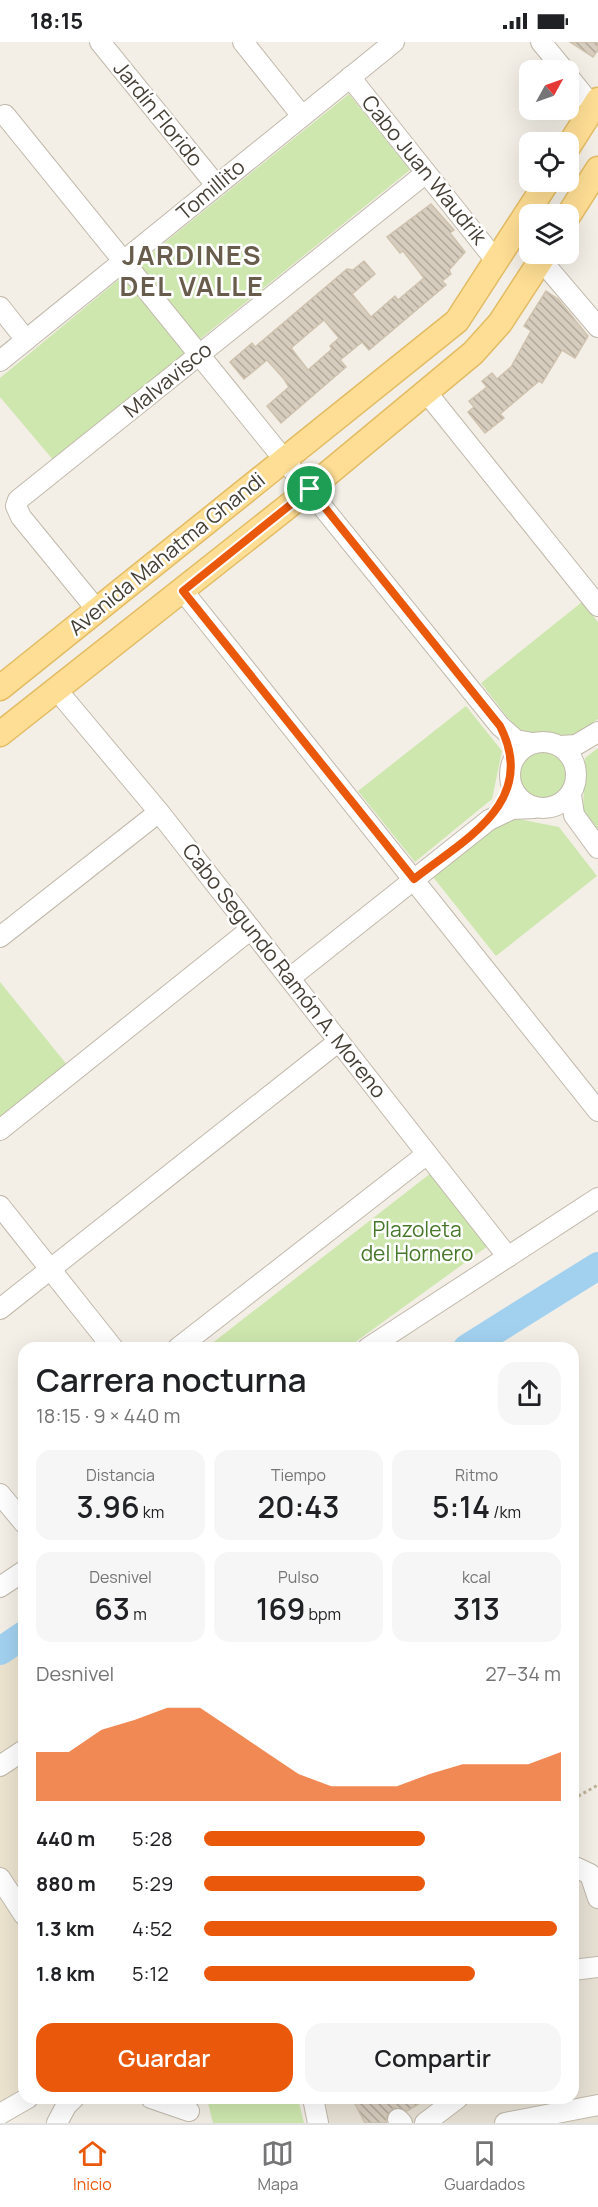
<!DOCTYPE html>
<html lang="es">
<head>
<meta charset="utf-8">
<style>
	:root { --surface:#fff; --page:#f6f6f6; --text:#202124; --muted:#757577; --line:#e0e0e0; --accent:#ea580c }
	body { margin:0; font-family:Manrope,sans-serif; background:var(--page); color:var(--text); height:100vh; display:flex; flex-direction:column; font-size:22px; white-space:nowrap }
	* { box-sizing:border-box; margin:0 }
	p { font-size:20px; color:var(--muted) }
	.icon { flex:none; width:33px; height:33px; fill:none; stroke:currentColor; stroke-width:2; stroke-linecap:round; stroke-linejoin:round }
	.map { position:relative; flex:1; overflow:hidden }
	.sheet { position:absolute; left:18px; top:1300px; width:561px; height:762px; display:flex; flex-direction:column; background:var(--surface); border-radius:18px; box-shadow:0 6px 24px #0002 }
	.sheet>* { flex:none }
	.needle { width:39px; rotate:50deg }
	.buttons { position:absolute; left:519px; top:18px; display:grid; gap:12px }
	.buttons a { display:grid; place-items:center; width:60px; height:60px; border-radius:12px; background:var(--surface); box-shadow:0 6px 24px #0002; font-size:30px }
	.pin { position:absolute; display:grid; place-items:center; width:51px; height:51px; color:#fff; margin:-26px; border:3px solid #fff; border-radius:50%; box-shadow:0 2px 6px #0007 }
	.round { display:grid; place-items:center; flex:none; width:63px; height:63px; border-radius:18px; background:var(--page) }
	.overview { display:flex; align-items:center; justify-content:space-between; height:102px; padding:0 18px }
	h1 { font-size:33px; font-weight:600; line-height:45px }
	.figures { display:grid; grid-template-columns:repeat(3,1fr); gap:9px; height:102px; padding:6px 18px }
	.figures div { display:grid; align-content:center; border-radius:15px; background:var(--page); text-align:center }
	.figures b { font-size:30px; font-weight:600 }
	.figures small { font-size:16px; font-weight:400 }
	.figures p { font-size:16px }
	.chart { height:168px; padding:12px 18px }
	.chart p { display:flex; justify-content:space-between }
	.chart svg { width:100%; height:108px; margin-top:6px; fill:var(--accent); opacity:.7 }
	.cta { display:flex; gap:12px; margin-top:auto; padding:12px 18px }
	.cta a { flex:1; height:69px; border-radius:18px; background:var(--accent); color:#fff; font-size:24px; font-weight:600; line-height:69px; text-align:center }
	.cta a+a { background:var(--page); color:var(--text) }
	ul { padding:0 18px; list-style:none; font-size:20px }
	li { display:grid; grid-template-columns:96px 72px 1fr; align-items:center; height:45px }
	li i { height:15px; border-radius:8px; background:var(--accent) }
	.status { display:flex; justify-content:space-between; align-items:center; height:42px; padding:0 30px; background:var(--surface); direction:ltr }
	.status svg { height:16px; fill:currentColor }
	.menu { display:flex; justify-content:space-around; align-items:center; height:84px; border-top:2px solid var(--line); background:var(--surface); font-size:16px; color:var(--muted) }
	.menu a { display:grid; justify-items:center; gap:3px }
	.menu .selected { color:var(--accent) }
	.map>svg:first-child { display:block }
</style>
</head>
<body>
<div class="status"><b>18:15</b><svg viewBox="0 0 49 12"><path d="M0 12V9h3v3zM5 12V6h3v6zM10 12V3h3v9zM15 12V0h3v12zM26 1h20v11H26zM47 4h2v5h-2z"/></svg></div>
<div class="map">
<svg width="598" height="2081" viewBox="0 0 598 2081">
	<defs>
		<pattern id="building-back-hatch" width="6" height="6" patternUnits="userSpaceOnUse" patternTransform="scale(1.5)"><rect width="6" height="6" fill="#d7cdbe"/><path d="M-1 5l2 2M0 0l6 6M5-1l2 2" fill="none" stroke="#b0a89b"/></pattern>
	</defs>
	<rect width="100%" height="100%" fill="#f3efe6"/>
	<path fill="#e7e1d4" d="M 573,1824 L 598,1856 L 598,2081 L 318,2081 L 313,2057 L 573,2056 Z"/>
	<path fill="#ece4cf" d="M 24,1600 L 24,2046 L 0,2059 L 0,1616 Z"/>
	<g fill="#cee7ae">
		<path d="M 349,52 L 410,128 L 199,298 L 138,222 Z"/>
		<path d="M 123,234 L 186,310 L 54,419 L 0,355 L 0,336 Z"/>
		<path d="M 582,560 L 598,580 L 598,677 L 570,699 L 519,690 L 481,641 Z"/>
		<path d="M 466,664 L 502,709 L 492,757 L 415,820 L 358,749 Z"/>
		<circle cx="543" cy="733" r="32"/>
		<path d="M 598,706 L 598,787 L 583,768 L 585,716 Z"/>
		<path d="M 508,775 L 559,785 L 597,834 L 496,914 L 433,835 Z"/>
		<path d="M 0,940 L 72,1029 L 0,1088 Z"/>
		<path d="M 431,1131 L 488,1204 L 347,1306 L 206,1306 Z"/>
		<path d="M 207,2057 L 298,2057 L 304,2081 L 213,2081 Z"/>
	</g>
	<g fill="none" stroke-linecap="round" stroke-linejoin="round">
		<g stroke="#a2d1f0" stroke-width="28">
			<path d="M 467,1306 L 598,1224"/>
			<path d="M 0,1609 L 24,1593"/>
		</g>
	</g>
	<g fill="url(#building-back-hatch)" stroke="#cfc2ae" stroke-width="1.5" fill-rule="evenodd">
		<path d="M 570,0 L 598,0 L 598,8 L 593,15 Z"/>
		<path d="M 431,162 L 454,188 L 450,191 L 465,210 L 449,228 L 451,232 L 442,239 L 446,243 L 369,308 L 362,300 L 350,310 L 340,318 L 346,325 L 281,381 L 267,364 L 289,345 L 284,337 L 267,318 L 244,337 L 230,320 L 252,301 L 255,305 L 347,227 L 353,228 L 364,219 L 375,232 L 352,252 L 371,275 L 395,254 L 398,258 L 424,236 L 403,209 L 400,211 L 387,195 ZM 324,278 L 339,296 L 330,304 L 332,307 L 308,328 L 291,306 Z"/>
		<path d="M 546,249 L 558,257 L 588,294 L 575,316 L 562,308 L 542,341 L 539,339 L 500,372 L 504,376 L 485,391 L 468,370 L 474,365 L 469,359 L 487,345 L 482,339 L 492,331 L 497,337 L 511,325 L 531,289 L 524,284 Z"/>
		<path d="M 352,2056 L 429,2056 L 407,2069 L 394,2066 L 387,2073 L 386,2081 L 365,2081 Z"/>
	</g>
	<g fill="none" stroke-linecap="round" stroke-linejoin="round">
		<defs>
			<g id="minor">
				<path d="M 100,0 L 216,143"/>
				<path d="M 243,0 L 302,74"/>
				<path d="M 541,0 L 564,28"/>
				<path d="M 568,34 L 593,65"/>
				<path d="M 350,35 L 497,220"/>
				<path d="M 5,73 L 500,684 L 516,698 L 532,701"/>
				<path d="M 541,218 L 598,285"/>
				<path d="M 0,265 L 26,298"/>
				<path d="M 0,319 L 394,0"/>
				<path d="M 427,351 L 598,564"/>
				<path d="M 183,549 L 598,1069"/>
				<path d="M 97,568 L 21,475 L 16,464 L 18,458 L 426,131"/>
				<path d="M 56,647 L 159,770 L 508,1215"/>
				<circle cx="543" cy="733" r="33"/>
				<path d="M 560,704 L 576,703 L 598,690"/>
				<path d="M 571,753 L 574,773 L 598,806"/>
				<path d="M 0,895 L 159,770"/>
				<path d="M 290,936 L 489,778 L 512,767 L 534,766"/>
				<path d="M 0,1088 L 251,887"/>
				<path d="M 0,1164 L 113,1306"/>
				<path d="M 0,1267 L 339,999"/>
				<path d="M 178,1306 L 427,1112"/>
				<path d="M 368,1306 L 598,1156"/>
				<path d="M 0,1452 L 24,1481"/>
				<path d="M 0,1545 L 24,1529"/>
				<path d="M 0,1724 L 24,1708"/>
				<path d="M 573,1824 L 590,1832 L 598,1856"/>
				<path d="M 0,1836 L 24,1873"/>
				<path d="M 573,1928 L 598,1925"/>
				<path d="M 151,2056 L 189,2069"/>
				<path d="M 313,2056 L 318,2081"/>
				<path d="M 0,2072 L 28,2056"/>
				<path d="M 398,2077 L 402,2081"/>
				<path d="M 57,2081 L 66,2064 L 74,2056"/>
				<path d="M 425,2081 L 458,2056"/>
				<path d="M 505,2081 L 598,2063"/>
			</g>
			<g id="major">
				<path d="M 568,105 L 598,58"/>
				<path d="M 568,174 L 598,127"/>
				<path d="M 0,646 L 457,279 L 547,140"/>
				<path d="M 0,692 L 296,458 L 473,311 L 500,281 L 545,212"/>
			</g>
		</defs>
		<use href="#minor" stroke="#c1b9ab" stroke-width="22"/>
		<use href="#major" stroke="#e3bb63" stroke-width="27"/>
		<path stroke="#c0b29a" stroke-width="3" stroke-dasharray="3 3" stroke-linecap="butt" d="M 573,1757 L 598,1743"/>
		<use href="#minor" stroke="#fff" stroke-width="20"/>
		<use href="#major" stroke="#fede94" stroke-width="24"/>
	</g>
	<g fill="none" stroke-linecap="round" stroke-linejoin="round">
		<defs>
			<path id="route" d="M 310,447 L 500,684 C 539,760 465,797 414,837 L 183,549 Z"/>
		</defs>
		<use href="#route" stroke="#fff" stroke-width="12"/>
		<use href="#route" stroke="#ea580c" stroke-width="8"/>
	</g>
	<g text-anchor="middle" stroke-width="5" stroke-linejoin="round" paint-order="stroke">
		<g font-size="21" fill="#453f35" stroke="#fff">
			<text transform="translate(158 72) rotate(51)" y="7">Jardín Florido</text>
			<text transform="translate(424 128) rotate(51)" y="7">Cabo Juan Waudrik</text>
			<text transform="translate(211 148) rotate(-40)" y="7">Tomillito</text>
			<text transform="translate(168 338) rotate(-39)" y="7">Malvavisco</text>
			<text transform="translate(167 512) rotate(-39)" y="7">Avenida Mahatma Ghandi</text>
			<text transform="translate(284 929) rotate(52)" y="7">Cabo Segundo Ramón A. Moreno</text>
		</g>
		<g font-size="21" fill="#477729" stroke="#fff">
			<text x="417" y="1195">Plazoleta<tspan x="417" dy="24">del Hornero</tspan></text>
		</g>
		<g font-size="27" font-weight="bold" letter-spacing="1.5" fill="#685d4c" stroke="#fff">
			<text x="192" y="223">JARDINES<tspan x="192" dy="31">DEL VALLE</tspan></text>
		</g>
	</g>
</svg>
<div class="buttons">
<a><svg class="needle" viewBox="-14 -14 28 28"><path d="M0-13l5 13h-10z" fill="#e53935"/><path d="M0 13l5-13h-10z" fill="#757577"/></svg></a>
<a><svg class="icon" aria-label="locate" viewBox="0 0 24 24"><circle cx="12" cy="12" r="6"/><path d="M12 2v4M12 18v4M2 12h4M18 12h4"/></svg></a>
<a><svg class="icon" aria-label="layers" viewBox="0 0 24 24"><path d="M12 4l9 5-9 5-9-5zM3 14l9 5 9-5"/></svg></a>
</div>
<div class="pin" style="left:310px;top:447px;background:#1e9e55"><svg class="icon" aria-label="arrive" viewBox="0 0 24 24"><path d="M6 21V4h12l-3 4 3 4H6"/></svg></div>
<section class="sheet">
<div class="overview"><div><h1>Carrera nocturna</h1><p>18:15 · 9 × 440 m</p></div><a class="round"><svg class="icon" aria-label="share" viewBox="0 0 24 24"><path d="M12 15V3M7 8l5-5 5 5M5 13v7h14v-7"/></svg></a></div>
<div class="figures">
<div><p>Distancia</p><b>3.96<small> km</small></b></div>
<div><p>Tiempo</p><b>20:43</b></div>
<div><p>Ritmo</p><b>5:14<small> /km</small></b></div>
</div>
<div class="figures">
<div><p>Desnivel</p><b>63<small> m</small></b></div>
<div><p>Pulso</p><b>169<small> bpm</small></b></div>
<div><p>kcal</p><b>313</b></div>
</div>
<div class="chart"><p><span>Desnivel</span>27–34 m</p>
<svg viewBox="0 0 160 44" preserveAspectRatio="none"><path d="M0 44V24L10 24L20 15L30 11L40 6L50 6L60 15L70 24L80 33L90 38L100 38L110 38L120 33L130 29L140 29L150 29L160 24V44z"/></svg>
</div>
<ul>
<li><b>440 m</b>5:28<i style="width:62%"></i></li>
<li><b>880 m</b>5:29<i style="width:62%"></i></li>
<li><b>1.3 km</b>4:52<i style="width:99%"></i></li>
<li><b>1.8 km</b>5:12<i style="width:76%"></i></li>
</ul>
<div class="cta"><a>Guardar</a><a>Compartir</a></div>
</section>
</div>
<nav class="menu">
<a class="selected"><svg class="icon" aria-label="home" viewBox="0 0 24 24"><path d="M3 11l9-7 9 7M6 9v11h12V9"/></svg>Inicio</a>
<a><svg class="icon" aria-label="map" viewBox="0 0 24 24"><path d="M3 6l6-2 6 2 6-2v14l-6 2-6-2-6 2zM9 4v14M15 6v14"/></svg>Mapa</a>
<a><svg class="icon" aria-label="saved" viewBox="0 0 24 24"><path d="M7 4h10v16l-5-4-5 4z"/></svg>Guardados</a>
</nav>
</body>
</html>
